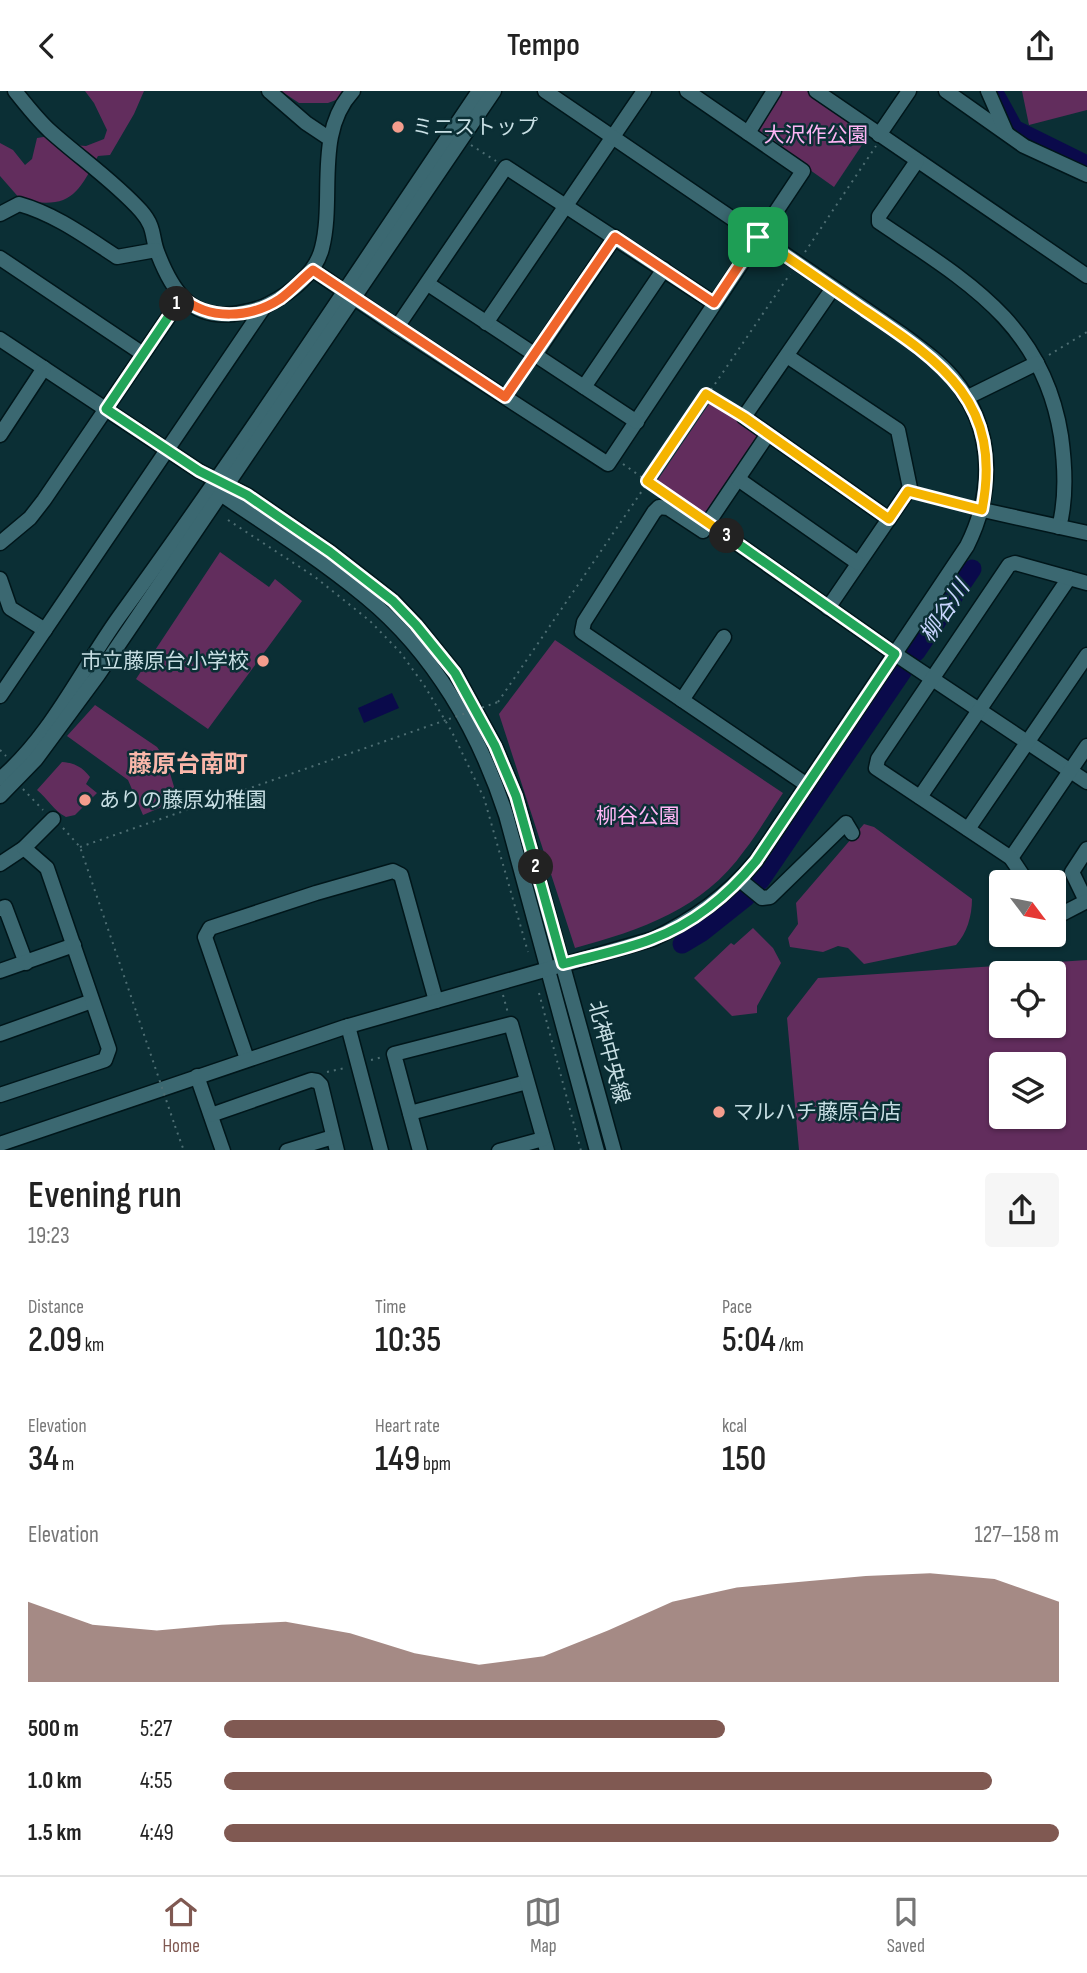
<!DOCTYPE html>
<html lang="en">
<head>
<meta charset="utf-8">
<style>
	:root { --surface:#fff; --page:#f6f6f6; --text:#222; --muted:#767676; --line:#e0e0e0; --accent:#805952 }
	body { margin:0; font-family:"Sofia Sans Condensed","Noto Sans JP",sans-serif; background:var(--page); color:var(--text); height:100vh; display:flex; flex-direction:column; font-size:26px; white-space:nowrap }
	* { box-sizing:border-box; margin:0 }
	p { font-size:23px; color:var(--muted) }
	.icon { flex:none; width:38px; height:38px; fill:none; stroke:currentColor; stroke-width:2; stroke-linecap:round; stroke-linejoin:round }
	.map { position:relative; height:1059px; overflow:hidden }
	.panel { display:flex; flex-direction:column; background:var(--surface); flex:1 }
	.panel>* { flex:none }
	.needle { width:46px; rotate:122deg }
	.controls { position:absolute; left:989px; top:779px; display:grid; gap:14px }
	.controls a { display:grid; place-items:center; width:77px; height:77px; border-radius:7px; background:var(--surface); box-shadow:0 2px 5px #0004; font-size:35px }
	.pin { position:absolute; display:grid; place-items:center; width:60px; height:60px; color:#fff; margin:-30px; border-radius:14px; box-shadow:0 4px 10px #0006 }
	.km { position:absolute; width:35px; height:35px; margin:-18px; border-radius:50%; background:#222; color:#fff; font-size:19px; line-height:35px; text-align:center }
	.round { display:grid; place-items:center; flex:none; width:74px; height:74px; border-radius:7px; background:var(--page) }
	.head { display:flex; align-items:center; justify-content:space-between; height:119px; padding:0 28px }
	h1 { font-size:38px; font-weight:600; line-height:52px }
	.figures { display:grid; grid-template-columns:repeat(3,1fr); gap:10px; height:119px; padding:7px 28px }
	.figures div { display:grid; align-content:center }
	.figures b { font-size:35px; font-weight:600 }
	.figures small { font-size:19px; font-weight:400 }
	.figures p { font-size:19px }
	.chart { height:196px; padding:14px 28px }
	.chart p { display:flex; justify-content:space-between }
	.chart svg { width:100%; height:126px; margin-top:7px; fill:var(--accent); opacity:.7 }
	ul { padding:0 28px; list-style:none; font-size:23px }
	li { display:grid; grid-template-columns:112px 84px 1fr; align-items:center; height:52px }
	li i { height:18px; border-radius:9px; background:var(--accent) }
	header { display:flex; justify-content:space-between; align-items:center; height:91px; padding:0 28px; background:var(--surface); font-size:32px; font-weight:600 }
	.tabs { display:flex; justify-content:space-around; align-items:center; height:98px; border-top:2px solid var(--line); background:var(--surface); font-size:19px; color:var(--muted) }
	.tabs a { display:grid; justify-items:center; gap:4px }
	.tabs .selected { color:var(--accent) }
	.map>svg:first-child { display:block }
</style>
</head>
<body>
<header><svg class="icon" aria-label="back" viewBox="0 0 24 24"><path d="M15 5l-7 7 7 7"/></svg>Tempo<svg class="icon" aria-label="share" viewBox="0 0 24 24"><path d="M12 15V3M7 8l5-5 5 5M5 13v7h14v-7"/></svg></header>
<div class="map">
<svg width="1087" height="1060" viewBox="0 0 1087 1060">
	<rect width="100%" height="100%" fill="#0b2f35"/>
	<g fill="#622d5d" fill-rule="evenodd">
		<path d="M 85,0 L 144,0 L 134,23 L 110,64 L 98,65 C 77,105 70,118 21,109 L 0,85 L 0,52 L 13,59 L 25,74 L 32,68 L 37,47 L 62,43 L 73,54 L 86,55 L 104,48 L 107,39 L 94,12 Z"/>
		<path d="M 281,0 L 360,0 L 328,12 L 299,12 Z"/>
		<path d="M 780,0 L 807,0 L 870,42 L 834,96 L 755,40 Z"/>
		<path d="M 1022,0 L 1087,0 L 1087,19 L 1029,34 Z"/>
		<path d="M 711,310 L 760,345 L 706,426 L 655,393 Z"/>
		<path d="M 220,461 L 269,496 L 275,488 L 302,510 L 208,638 L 136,588 Z"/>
		<path d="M 555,549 L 783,702 C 770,721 758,742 744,760 C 703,818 641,839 575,857 L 499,623 Z"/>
		<path d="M 95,614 L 157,656 L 166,669 L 178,709 L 143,724 L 128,689 L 67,645 Z"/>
		<path d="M 62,671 C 75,672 82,676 90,686 L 86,693 L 97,702 L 75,724 L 66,726 C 54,720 47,707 37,699 Z"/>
		<path d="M 864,733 L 874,736 L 972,808 C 972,825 967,842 956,854 L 864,873 L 848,857 L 838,855 L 823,861 L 790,856 L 788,847 L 798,833 L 796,812 Z"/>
		<path d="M 753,837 L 773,857 L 781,872 L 757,915 L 757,922 L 732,925 L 694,887 L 731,852 L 734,854 Z"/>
		<path d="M 1087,869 L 1087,1059 L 799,1059 L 787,927 L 818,887 ZM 1001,882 L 1054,882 L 1054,934 L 1001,934 ZM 1001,973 L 1054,973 L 1054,1026 L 1001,1026 Z"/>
	</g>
	<path fill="#0a0a4b" d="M 392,602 L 399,617 L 364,632 L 358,617 Z"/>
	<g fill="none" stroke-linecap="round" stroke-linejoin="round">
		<g stroke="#0a0a4b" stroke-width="19">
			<path d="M 997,7 L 1014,38 L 1087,74"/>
			<path d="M 916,561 L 972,478"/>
			<path d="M 760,790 L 902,581"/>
			<path d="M 682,853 L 702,841 L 746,806"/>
		</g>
		<defs>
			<g id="minor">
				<path d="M 15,0 C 26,14 37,28 50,40 C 80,67 114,90 141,120 C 156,137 151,146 158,163 C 172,199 190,228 234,223 C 245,221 259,219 269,213 C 291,202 316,182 322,157 C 335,106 314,42 353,0"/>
				<path d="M 269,0 L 306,32 L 330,48"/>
				<path d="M 816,0 L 1087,185"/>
				<path d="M 946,0 L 1024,55 L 1087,84"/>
				<path d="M 988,0 L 1006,41"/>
				<path d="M 748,42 L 774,0"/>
				<path d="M 879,44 L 909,0"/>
				<path d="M 917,70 L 879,125 L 879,131 C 966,190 1043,232 1061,345 C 1065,374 1067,407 1059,436"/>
				<path d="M 0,123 L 19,113 C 55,123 86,146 117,166 L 156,159"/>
				<path d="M 0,167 L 143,263"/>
				<path d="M 313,179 L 397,236 L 608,373 L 803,80 L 687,0"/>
				<path d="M 428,193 L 637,331"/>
				<path d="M 833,197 L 744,326 L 889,428"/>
				<path d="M 486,232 L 644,0"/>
				<path d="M 397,236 L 506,76 L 714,212"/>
				<path d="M 0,248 L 199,380 L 247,404 L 330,461 L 393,510 L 416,534 L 455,582 L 495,655 L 516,705 L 614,1060"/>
				<path d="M 535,264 L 615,146"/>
				<path d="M 787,265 L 898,339 L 910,397 L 828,517"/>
				<path d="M 584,296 L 664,178"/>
				<path d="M 966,307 L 1037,272"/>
				<path d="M 768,343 L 708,432 L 895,563 L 1087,691"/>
				<path d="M 0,344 L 44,277"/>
				<path d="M 738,388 L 858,472"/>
				<path d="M 219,397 L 222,404 C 270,436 321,469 366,506 C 434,562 479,641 506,724 L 597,1060"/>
				<path d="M 983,419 L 1087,442"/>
				<path d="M 708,432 L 703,440 L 668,417 L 659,416 L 654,421 L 584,531 L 582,541 L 807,694"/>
				<path d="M 0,452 L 30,427 L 44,409 L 182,206"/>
				<path d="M 0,488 L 10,517 L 45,539"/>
				<path d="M 0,605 L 264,216"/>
				<path d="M 682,609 L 724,546"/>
				<path d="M 0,688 C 51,645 81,579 119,526 C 244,354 360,176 479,0"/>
				<path d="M 0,705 L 36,668 L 98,584 L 494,0"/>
				<path d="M 920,706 L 1069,487"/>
				<path d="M 968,738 L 1087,564"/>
				<path d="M 1011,767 L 1087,655"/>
				<path d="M 0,773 L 24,757 L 53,728"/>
				<path d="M 740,789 L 762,807 L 770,806 L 846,732 L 852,742"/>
				<path d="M 1027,791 L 1011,767 L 876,677 L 878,668 L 1009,474 L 1015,472 L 1087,492"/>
				<path d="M 1086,810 L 1072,781 L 1087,758"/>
				<path d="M 0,818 L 5,816 L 26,872"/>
				<path d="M 1054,827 L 1087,810"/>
				<path d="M 0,880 L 74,854"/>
				<path d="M 348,935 L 381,1060"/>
				<path d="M 0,943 L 92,910"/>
				<path d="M 247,968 L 205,846 L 210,837 L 316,802 L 393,780 L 401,784 L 436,910"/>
				<path d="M 197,985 L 223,1060"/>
				<path d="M 0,1004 L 105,969 L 109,958 L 47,777 L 24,757"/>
				<path d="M 410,1022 L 527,991"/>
				<path d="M 211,1024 L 311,989 L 317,990 L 321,994 L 337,1060"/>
				<path d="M 0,1053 L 345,936 L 653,848 C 694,828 727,805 756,770 L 967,455 C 995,399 994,337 953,287 C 939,270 920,257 903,244 L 545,0"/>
				<path d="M 287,1060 L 333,1046"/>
				<path d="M 420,1060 L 394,963 L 511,933 L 547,1060"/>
				<path d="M 499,1060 L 543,1048"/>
			</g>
		</defs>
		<use href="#minor" stroke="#00161a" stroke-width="17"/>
		<g stroke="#4e6e73" stroke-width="2" stroke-dasharray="2 5" stroke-linecap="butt">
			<path d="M 471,54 L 496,70"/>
			<path d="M 805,161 L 876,55"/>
			<path d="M 1049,264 L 1087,241"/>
			<path d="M 512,297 L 529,273"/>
			<path d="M 706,303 L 734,321"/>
			<path d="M 623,373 L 667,404"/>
			<path d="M 923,403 L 968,415"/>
			<path d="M 228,429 L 315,486 L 370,530 L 400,561 L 424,594 L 452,641 L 484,707 L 528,861"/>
			<path d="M 498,611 L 790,183"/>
			<path d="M 0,659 L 6,665"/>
			<path d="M 23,698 L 43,719"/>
			<path d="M 63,737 L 80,756 L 137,923"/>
			<path d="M 80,756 L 449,628"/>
			<path d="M 539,902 L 581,1060"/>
			<path d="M 503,904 L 508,922"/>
			<path d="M 371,969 L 383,966"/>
			<path d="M 327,981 L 345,977"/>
			<path d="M 175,1035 L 184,1060"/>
		</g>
		<use href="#minor" stroke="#3b6871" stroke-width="14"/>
		<g stroke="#4e6e73" stroke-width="2" stroke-dasharray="2 5" stroke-linecap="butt">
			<path d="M 449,628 L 498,611"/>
			<path d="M 137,923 L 175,1035"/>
		</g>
	</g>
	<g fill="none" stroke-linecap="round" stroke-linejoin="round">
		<defs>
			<path id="split-1" d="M 177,213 L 182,206 C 208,230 251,227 280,208 C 291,200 302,188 313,179 L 505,306 L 615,146 L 714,212 L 758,146"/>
			<path id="split-2" d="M 177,213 L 106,318 L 199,380 L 247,404 L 330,461 L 393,510 L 416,534 L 455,582 L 495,655 L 516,705 L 536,776"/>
			<path id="split-3" d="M 536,776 L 563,873 C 592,865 624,859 652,848 C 693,833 729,803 756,770 L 895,563 L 727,445"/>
			<path id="split-4" d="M 727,445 L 647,390 L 706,303 L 744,326 L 889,428 L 908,400 L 982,419 C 1003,312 943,272 864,219 C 829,195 793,170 758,146"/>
		</defs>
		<use href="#split-1" stroke="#fff" stroke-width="14"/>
		<use href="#split-2" stroke="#fff" stroke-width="14"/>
		<use href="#split-3" stroke="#fff" stroke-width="14"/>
		<use href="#split-4" stroke="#fff" stroke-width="14"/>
		<use href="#split-1" stroke="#f0652b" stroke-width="9"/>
		<use href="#split-2" stroke="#22a559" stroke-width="9"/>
		<use href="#split-3" stroke="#22a559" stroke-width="9"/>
		<use href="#split-4" stroke="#f5b400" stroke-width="9"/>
	</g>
	<g fill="#f49d8d" stroke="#0b2f35" stroke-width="2.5">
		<circle cx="398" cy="36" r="7"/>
		<circle cx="263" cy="570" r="7"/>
		<circle cx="85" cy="709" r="7"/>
		<circle cx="719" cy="1021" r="7"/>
	</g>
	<g text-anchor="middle" stroke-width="5" stroke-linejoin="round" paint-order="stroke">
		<g font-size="21" fill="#c8dfe4" stroke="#0b2f35" text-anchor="start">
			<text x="412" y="43">ミニストップ</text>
			<text x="249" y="577" text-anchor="end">市立藤原台小学校</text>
			<text x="99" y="716">ありの藤原幼稚園</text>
			<text x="733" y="1028">マルハチ藤原台店</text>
		</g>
		<g font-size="21" fill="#fdb5f4" stroke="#0b2f35">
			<text x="816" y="51">大沢作公園</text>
			<text x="638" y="732">柳谷公園</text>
		</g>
		<g font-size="21" fill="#c8dfe4" stroke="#0b2f35">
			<text transform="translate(609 961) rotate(75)" y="7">北神中央線</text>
		</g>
		<g font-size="23" font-style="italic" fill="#c8d5fd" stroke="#0b2f35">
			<text transform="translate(944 520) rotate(-56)" y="8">柳谷川</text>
		</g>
		<g font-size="24" font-weight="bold" fill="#f9b7aa" stroke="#0b2f35">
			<text x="188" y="681">藤原台南町</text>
		</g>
	</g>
</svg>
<div class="controls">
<a><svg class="needle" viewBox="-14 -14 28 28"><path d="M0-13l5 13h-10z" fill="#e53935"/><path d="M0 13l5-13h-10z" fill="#767676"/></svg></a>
<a><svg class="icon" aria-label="locate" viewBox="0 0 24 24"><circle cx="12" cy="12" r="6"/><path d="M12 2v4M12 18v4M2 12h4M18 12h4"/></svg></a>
<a><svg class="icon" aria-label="layers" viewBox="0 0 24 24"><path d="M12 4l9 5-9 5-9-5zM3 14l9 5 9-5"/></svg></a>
</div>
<div class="pin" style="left:758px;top:146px;background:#1e9e55"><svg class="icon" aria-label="arrive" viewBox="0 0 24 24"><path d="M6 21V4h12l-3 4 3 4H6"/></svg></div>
<b class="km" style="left:177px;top:213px">1</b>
<b class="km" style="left:536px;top:776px">2</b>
<b class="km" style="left:727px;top:445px">3</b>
</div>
<section class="panel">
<div class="head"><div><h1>Evening run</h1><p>19:23</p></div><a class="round"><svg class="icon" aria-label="share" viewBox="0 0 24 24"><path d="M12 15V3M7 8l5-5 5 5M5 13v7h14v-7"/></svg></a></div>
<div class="figures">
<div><p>Distance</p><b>2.09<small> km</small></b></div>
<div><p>Time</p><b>10:35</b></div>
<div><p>Pace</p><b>5:04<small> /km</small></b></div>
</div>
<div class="figures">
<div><p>Elevation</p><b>34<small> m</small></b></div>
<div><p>Heart rate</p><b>149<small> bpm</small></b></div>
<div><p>kcal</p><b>150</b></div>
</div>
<div class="chart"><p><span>Elevation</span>127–158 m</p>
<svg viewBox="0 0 160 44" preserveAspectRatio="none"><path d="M0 44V16L10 24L20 26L30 24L40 23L50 27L60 34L70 38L80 35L90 26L100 16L110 11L120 9L130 7L140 6L150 8L160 16V44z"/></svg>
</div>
<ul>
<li><b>500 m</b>5:27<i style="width:60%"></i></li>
<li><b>1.0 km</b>4:55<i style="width:92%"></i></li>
<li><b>1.5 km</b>4:49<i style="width:100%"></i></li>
</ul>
</section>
<nav class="tabs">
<a class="selected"><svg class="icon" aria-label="home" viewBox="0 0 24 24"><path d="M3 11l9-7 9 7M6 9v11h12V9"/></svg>Home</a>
<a><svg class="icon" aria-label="map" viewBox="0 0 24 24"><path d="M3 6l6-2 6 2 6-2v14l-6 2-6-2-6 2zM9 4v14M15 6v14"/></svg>Map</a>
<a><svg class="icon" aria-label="saved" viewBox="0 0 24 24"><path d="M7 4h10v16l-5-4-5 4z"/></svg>Saved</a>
</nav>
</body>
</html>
